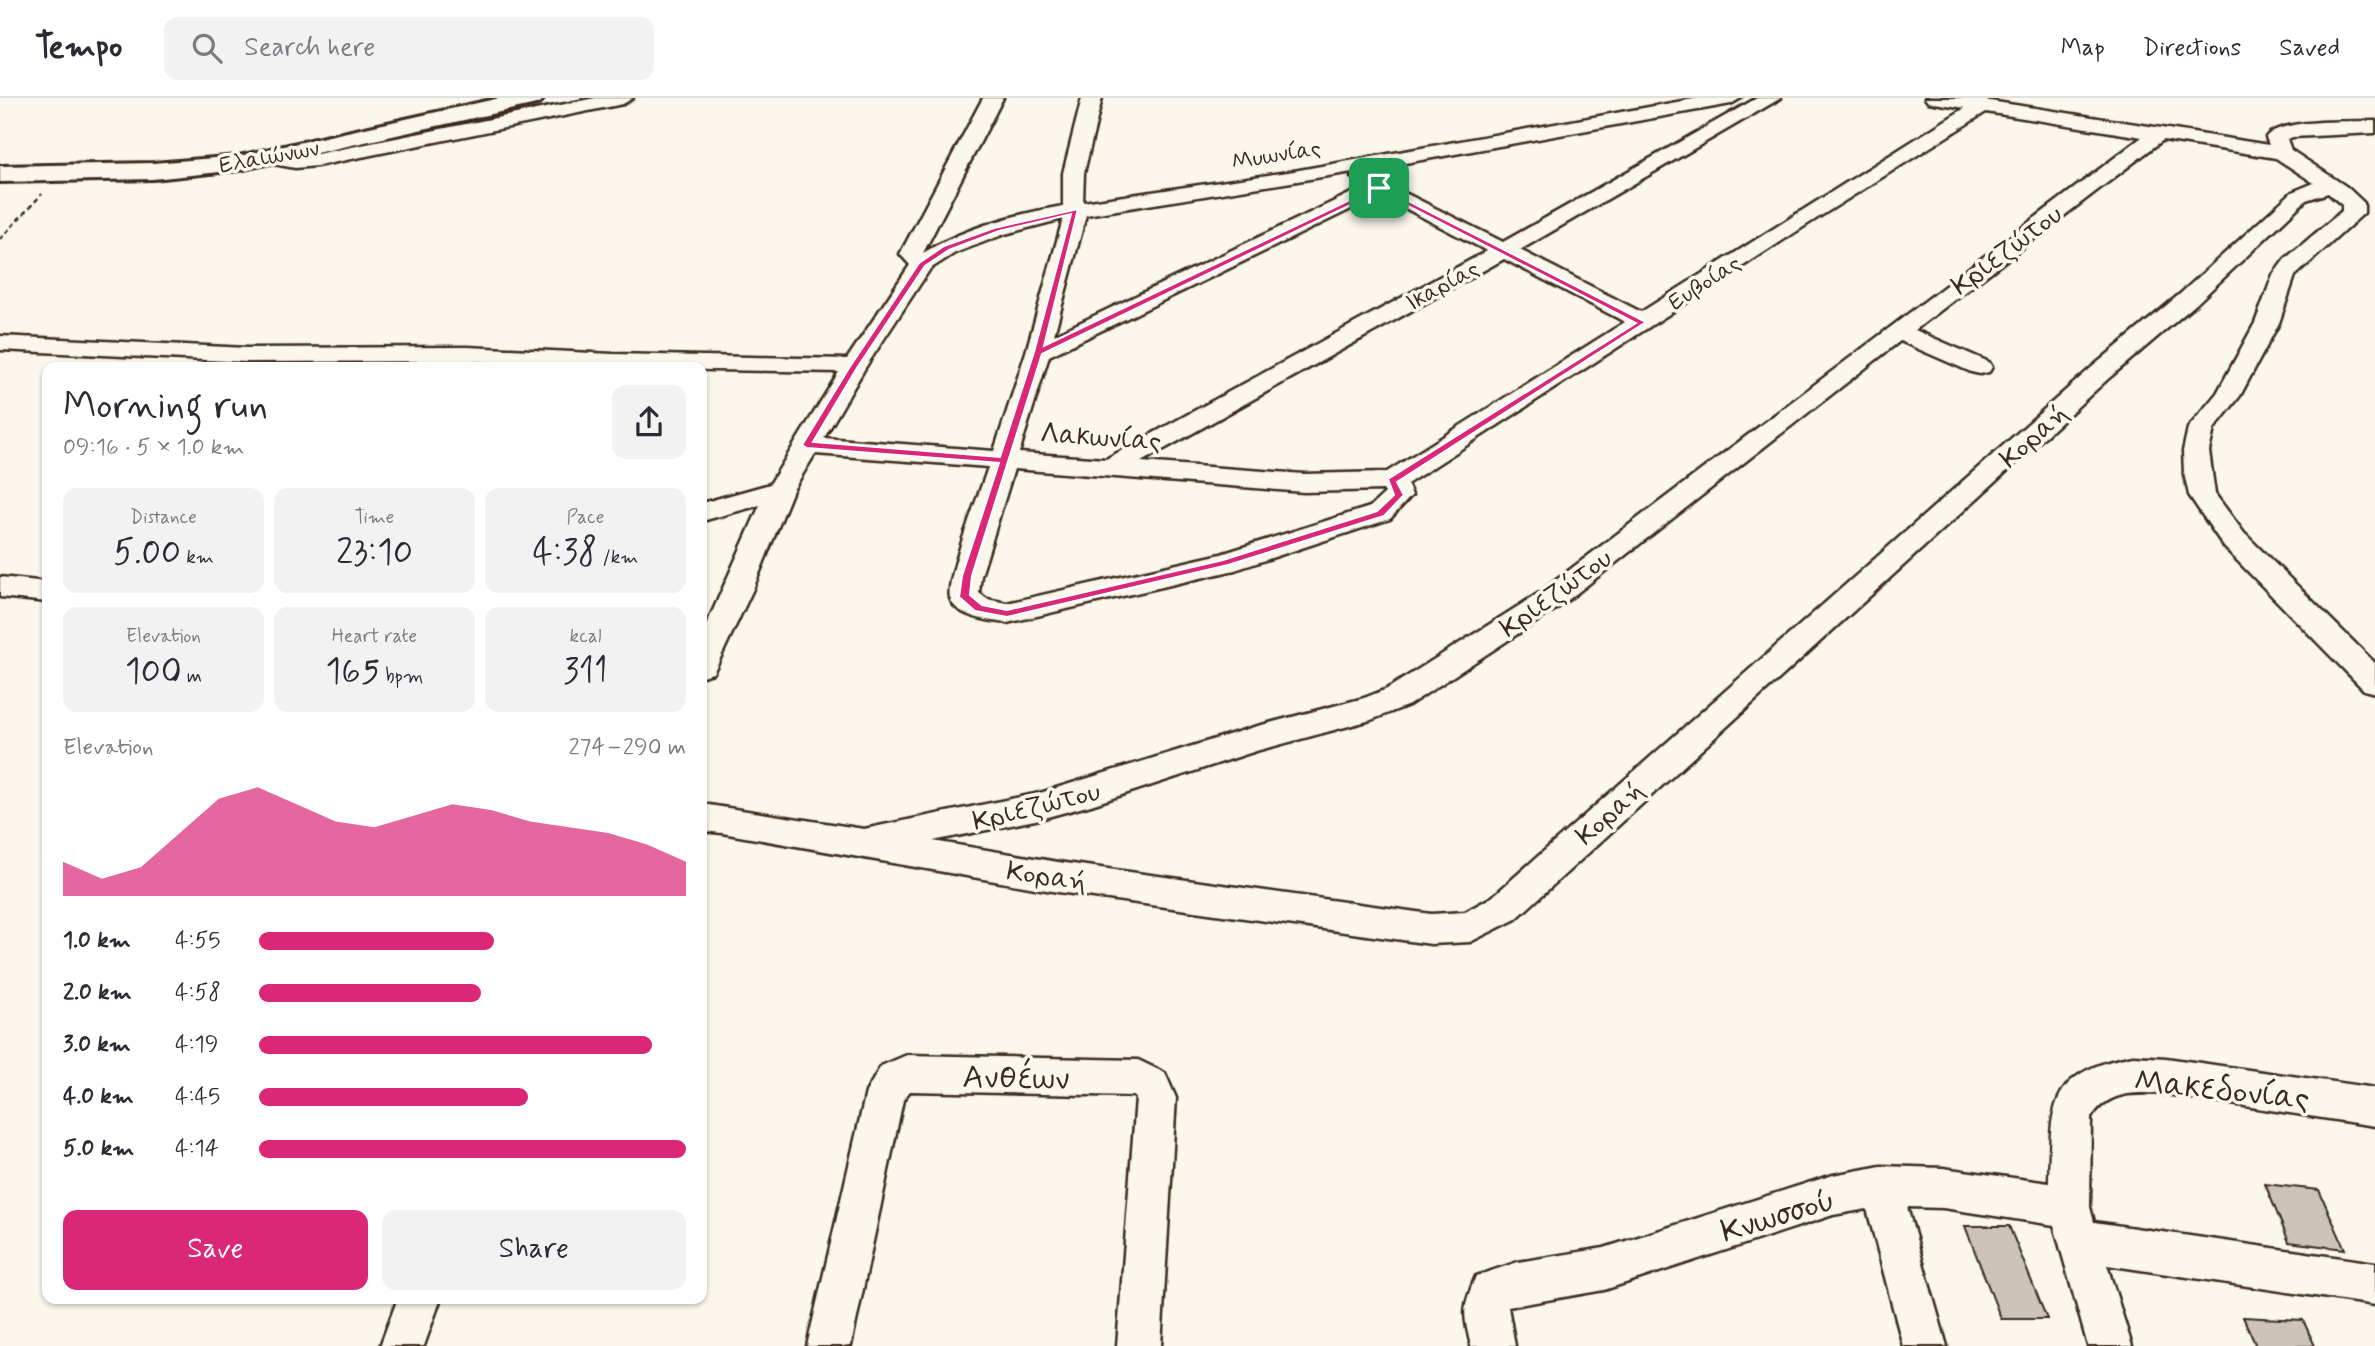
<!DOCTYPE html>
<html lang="en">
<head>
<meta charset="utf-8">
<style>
	:root { --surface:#fff; --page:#f2f2f3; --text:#2b2b33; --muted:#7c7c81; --line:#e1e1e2; --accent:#db2777 }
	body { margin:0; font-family:Mynerve,sans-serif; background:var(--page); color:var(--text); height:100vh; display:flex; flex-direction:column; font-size:26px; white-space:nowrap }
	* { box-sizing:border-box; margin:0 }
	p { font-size:23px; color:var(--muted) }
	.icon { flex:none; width:38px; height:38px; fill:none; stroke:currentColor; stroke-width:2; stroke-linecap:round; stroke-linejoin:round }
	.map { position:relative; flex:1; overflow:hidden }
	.drawer { position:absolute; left:42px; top:264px; width:665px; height:942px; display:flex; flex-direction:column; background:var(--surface); border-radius:14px; box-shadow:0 2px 5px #0004 }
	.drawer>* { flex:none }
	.pin { position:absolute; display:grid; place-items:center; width:60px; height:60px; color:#fff; margin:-30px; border-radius:14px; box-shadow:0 4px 10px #0006 }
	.round { display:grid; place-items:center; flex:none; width:74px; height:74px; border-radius:14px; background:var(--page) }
	.overview { display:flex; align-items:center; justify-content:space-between; height:119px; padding:0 21px }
	h1 { font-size:38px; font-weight:600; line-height:52px }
	.stats { display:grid; grid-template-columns:repeat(3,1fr); gap:10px; height:119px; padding:7px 21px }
	.stats div { display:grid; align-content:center; border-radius:14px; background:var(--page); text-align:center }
	.stats b { font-size:35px; font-weight:600 }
	.stats small { font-size:19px; font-weight:400 }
	.stats p { font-size:19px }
	.chart { height:196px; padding:14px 21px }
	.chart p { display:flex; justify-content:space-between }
	.chart svg { width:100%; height:126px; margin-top:7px; fill:var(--accent); opacity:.7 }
	.button { display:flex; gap:14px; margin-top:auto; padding:14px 21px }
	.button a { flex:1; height:80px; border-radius:14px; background:var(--accent); color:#fff; font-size:28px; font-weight:600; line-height:80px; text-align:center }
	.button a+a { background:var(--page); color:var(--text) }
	ul { padding:0 21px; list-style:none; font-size:23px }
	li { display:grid; grid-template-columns:112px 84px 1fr; align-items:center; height:52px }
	li i { height:18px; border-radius:9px; background:var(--accent) }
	header { display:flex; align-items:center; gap:42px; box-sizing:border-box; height:98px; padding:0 35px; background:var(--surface); border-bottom:2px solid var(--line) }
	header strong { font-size:33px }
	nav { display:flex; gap:38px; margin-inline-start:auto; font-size:24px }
	.search { width:490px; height:63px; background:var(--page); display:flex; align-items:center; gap:18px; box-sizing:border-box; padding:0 24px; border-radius:14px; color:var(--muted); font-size:26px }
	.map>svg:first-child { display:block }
</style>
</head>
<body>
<header>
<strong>Tempo</strong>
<div class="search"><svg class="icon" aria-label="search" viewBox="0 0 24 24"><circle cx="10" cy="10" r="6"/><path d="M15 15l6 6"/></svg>Search here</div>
<nav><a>Map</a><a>Directions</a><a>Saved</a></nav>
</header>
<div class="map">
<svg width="2375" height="1248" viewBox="0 0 2375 1248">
	<rect width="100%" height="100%" fill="#fbf7ec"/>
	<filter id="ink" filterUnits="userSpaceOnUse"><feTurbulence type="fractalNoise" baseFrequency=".0143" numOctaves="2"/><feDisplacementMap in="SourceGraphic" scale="14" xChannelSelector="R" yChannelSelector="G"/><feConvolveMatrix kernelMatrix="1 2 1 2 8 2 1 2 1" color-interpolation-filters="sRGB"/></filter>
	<g filter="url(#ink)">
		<g fill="#ccc4b9" stroke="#3b2a1e" stroke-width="2">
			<path d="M 2265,1086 L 2319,1092 L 2345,1151 L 2289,1144 Z"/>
			<path d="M 1965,1128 L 2009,1128 L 2047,1221 L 2001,1221 Z"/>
			<path d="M 2243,1219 L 2303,1222 L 2315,1248 L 2256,1248 Z"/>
		</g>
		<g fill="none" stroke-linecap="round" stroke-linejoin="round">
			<defs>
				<g id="street">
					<path d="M 595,0 L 633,0 L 623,6 L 317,68 L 295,70 L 263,64 L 260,60 L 263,56 C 276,52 300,57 317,56 Z"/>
					<path d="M 983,0 L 1003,0 L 923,155 C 964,130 1016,116 1063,108 L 1063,75 L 1082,0 L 1102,0 L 1084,75 L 1083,104 L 1288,74 L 1699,0 L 1741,0 L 1731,6 L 1361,73 L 1503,144 L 1757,0 L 1781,0 L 1520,152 L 1641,214 L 1965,10 L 1928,4 L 1925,0 L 1971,0 L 2269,47 L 2266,39 C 2281,20 2351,24 2375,23 L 2375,35 L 2293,39 L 2287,41 L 2291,52 L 2347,89 L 2364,105 L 2364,115 L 2295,178 L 2279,225 L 2240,298 L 2214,331 L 2209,353 L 2215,396 L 2244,435 L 2375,565 L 2375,595 L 2364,592 L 2224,449 L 2189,397 L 2184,375 L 2183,353 L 2188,330 L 2217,295 L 2255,225 L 2273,177 L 2285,161 L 2342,113 L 2342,107 L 2328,95 L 2306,102 L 2196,206 L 2109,280 L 1516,821 L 1470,844 L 1431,846 L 1058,794 L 722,735 L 702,733 L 702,706 L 864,731 L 1040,695 L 1254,629 L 1364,600 L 1387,591 L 1539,495 L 2142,39 L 1986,14 L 1808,126 L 1407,386 L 1412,397 L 1390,421 L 1235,472 L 1007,525 C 991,523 955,519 950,500 C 945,481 981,392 988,369 L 815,356 L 793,392 L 753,491 L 717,567 L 713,575 L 702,578 L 702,537 L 760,407 L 702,423 L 702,405 L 770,386 L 839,274 L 597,270 L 467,263 L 247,264 L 0,252 L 0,238 L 247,250 L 467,249 L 613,256 L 847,261 L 910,167 L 900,156 ZM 2163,42 L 2276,60 L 2314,85 L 2292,94 L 2180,196 L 2091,270 L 1492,799 L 1465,814 L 1431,816 L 1058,764 L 933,743 L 1040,721 L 1091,707 L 1256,653 L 1371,622 L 1409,607 L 1559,509 L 1900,243 L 1971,274 L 1980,276 L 1989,274 L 1992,269 L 1989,264 L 1915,232 ZM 1359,73 L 1351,79 L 1364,89 L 1054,237 L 1086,117 ZM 1380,97 L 1487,153 L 1106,361 L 1019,355 L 1049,258 ZM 1063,121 L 1026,254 L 994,353 L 824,340 L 865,270 L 930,171 L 955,155 L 1005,136 ZM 1504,161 L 1625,224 L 1387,374 L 1304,376 L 1141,364 ZM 1014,371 L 1304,394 L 1383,392 L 1385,395 L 1370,409 L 1221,456 L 1007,505 L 987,501 L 979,495 L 981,478 Z"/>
					<path d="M 0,479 L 47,484 L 47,504 L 0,499 Z"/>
					<path d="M 907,957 L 1138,962 L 1165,975 L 1176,1000 L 1161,1248 L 1117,1248 L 1136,1000 L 1133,998 L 910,993 L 903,1002 L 851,1248 L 807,1248 L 866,994 L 881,968 Z"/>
					<path d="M 2133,958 L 2166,960 L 2375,990 L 2375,1028 L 2166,996 C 2137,994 2108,992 2091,1020 L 2090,1109 L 2094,1124 L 2375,1165 L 2375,1207 L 2107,1167 L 2132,1248 L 2088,1248 L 2054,1127 L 1943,1110 L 1907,1109 L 1947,1248 L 1903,1248 L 1867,1111 L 1833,1117 L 1604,1192 L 1508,1209 L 1515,1248 L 1471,1248 C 1463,1214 1462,1211 1476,1178 L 1518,1164 L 1604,1150 L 1833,1077 L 1881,1068 L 1943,1070 L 2049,1085 C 2052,1009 2045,975 2133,958 Z"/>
					<path d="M 398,1200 L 441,1200 L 424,1248 L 380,1248 Z"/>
				</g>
				<path id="secondary" d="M 500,0 L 544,0 L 540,5 L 532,7 L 239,72 L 153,81 L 0,84 L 0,68 L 153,65 L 239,58 Z"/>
			</defs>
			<use href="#street" stroke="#3b2a1e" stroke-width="5"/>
			<use href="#secondary" stroke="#3b2a1e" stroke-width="6"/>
			<path stroke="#3b2a1e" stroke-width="2.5" stroke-dasharray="5 3.5" stroke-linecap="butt" d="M 0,141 L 42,96"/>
			<use href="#street" fill="#fbf7ec" fill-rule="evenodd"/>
			<use href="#secondary" fill="#fbf7ec" fill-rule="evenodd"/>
		</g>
	</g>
	<path fill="#db2777" stroke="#fff" stroke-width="2" fill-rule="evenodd" d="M 1379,88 L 1646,224 L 1397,384 L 1404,397 L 1384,418 L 1228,467 L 1007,519 L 975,513 L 959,499 L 962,478 L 999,365 L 807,350 L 802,347 L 849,270 L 919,165 L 944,148 L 994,130 L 1078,111 L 1044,248 ZM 1379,93 L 1636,225 L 1388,381 L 1394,397 L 1377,413 L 1223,462 L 1007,512 L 982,507 L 970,497 L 972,478 L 1042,256 ZM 1071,116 L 1034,254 L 1000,359 L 813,344 L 857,270 L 925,168 L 949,152 L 999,133 Z"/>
	<g text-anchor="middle" stroke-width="7" stroke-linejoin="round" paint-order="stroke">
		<g font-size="23" fill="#3b2a1e" stroke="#fbf7ec">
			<text transform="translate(1276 56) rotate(-9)" y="8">Μυωνίας</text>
			<text transform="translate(269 58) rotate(-10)" y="8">Ελαιώνων</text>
			<text transform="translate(1704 184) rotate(-33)" y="8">Ευβοίας</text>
			<text transform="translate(1442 187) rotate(-29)" y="8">Ικαρίας</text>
		</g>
		<g font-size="28" fill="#3b2a1e" stroke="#fbf7ec">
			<text transform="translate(2006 151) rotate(-37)" y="10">Κριεζώτου</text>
			<text transform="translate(2033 337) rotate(-42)" y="10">Κοραή</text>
			<text transform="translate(1101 338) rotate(4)" y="10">Λακωνίας</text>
			<text transform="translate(1555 494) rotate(-36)" y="10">Κριεζώτου</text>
			<text transform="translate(1036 707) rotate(-14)" y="10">Κριεζώτου</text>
			<text transform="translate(1609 714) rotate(-42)" y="10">Κοραή</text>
			<text transform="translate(1047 777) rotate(8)" y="10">Κοραή</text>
		</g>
		<g font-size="33" fill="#3b2a1e" stroke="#fbf7ec">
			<text transform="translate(1016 978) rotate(1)" y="12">Ανθέων</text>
			<text transform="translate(2222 990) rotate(6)" y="12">Μακεδονίας</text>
			<text transform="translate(1777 1116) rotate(-17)" y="12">Κνωσσού</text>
		</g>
	</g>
</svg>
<div class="pin" style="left:1379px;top:90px;background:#1e9e55"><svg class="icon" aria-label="arrive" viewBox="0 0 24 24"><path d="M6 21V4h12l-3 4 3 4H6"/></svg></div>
<section class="drawer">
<div class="overview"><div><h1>Morning run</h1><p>09:16 · 5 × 1.0 km</p></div><a class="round"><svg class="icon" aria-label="share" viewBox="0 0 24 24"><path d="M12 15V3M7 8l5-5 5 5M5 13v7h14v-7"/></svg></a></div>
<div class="stats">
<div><p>Distance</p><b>5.00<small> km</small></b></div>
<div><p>Time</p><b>23:10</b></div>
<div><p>Pace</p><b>4:38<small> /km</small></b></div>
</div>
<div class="stats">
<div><p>Elevation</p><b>100<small> m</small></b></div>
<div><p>Heart rate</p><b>165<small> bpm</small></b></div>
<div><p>kcal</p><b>311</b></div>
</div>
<div class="chart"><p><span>Elevation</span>274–290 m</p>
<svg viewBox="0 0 160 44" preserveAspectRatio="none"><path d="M0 44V32L10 38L20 34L30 22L40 10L50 6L60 12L70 18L80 20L90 16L100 12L110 14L120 18L130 20L140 22L150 26L160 32V44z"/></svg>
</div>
<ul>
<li><b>1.0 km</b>4:55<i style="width:55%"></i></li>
<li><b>2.0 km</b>4:58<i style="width:52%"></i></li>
<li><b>3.0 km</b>4:19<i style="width:92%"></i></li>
<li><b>4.0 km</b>4:45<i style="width:63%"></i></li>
<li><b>5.0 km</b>4:14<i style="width:100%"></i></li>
</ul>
<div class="button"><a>Save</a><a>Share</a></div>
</section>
</div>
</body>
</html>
